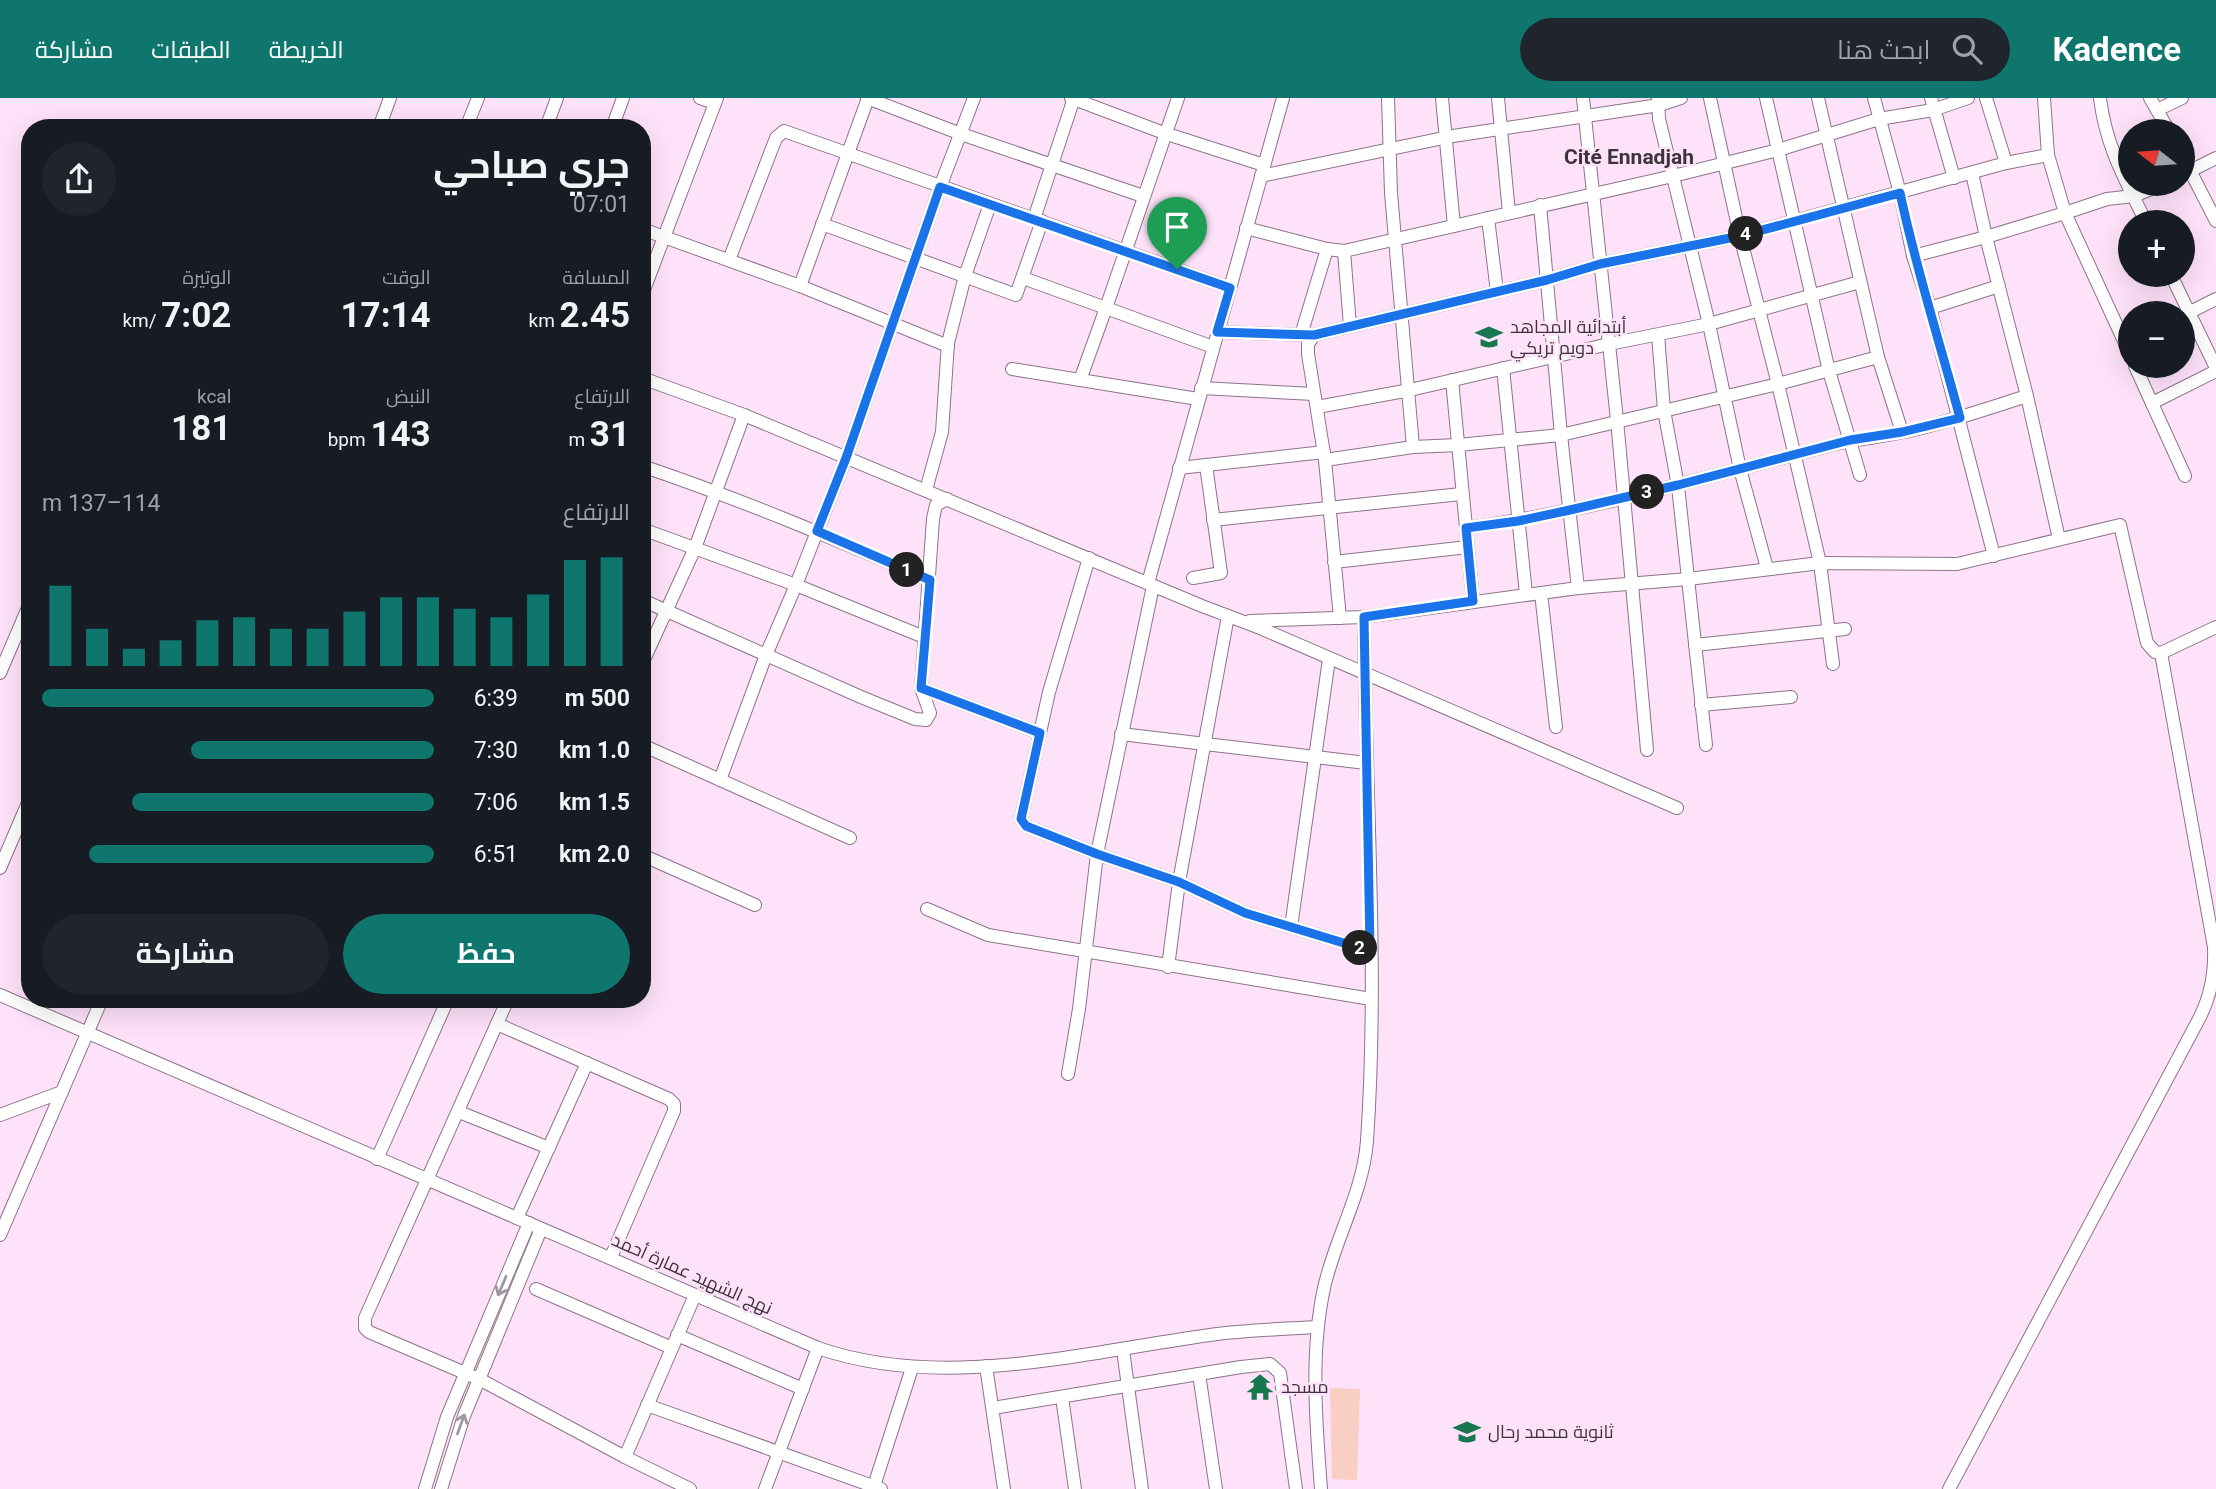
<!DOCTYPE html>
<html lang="ar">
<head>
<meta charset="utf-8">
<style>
	:root { --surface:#171b24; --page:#20242c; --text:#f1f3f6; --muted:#9ea1a6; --accent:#0f766e }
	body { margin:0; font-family:Roboto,Cairo,sans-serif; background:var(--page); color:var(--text); direction:rtl; height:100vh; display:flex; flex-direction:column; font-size:26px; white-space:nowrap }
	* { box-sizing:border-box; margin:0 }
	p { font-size:23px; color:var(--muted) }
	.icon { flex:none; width:38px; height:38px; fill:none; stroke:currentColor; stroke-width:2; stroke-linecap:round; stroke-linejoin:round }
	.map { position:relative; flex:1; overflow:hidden; direction:ltr }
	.drawer { position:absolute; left:21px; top:21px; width:630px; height:889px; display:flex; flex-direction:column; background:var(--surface); border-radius:28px; box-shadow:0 7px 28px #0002; direction:rtl }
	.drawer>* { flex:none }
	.needle { width:46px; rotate:287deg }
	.fabs { position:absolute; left:2118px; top:21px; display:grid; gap:14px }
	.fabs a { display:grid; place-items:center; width:77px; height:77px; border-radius:50%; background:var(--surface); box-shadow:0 7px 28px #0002; font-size:35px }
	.pin { position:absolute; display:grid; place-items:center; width:60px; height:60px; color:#fff; margin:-72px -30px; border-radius:50% 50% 50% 0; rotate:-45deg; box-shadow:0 0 7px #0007 }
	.pin .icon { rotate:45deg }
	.km { position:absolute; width:35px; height:35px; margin:-18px; border-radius:50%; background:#222; color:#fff; font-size:19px; line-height:35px; text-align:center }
	.round { display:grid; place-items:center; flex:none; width:74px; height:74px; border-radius:37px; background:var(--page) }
	.overview { display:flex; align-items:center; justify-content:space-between; height:119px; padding:0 21px }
	h1 { font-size:38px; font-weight:700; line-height:52px }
	.metrics { display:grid; grid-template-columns:repeat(3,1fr); gap:10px; height:119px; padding:7px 21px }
	.metrics div { display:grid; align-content:center }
	.metrics b { font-size:35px; font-weight:700 }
	.metrics small { font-size:19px; font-weight:400 }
	.metrics p { font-size:19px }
	.chart { height:196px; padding:14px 21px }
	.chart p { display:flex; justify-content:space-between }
	.chart svg { width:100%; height:126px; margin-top:7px; stroke:var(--accent); stroke-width:6 }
	.primary-button { display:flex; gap:14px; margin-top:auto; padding:14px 21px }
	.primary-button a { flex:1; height:80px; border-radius:42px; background:var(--accent); color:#fff; font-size:28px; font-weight:700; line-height:80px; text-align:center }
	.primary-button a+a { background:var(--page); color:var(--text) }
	ul { padding:0 21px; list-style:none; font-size:23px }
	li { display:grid; grid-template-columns:112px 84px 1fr; align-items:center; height:52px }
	li i { height:18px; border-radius:9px; background:var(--accent) }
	header { display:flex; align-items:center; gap:42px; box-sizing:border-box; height:98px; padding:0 35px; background:var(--accent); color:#fff }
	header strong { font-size:33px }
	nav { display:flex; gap:38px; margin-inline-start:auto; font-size:24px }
	.search { width:490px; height:63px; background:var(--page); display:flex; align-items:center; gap:18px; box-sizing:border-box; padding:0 24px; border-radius:38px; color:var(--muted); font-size:26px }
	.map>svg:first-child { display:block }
</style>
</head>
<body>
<header>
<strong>Kadence</strong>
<div class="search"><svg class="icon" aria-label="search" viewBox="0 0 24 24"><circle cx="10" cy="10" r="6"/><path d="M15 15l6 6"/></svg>ابحث هنا</div>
<nav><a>الخريطة</a><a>الطبقات</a><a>مشاركة</a></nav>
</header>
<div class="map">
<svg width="2216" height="1391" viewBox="0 0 2216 1391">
	<rect width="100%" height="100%" fill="#fee2fa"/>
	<path fill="#f8cfc2" d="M 1330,1290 L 1360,1291 L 1357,1382 L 1332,1381 Z"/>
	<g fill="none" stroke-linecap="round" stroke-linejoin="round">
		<defs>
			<g id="minor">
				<path d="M 700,0 L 715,5"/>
				<path d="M 867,0 L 961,36 L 1143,98"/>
				<path d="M 1071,0 L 1164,35 L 1264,67"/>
				<path d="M 1178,0 L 1106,210 L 1213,249"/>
				<path d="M 1388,0 L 1391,95 L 1413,349 L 1458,347 L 1561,337 L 1778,286 L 1878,259"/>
				<path d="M 1442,0 L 1454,128"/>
				<path d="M 1498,0 L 1509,115"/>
				<path d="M 1583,0 L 1617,322 L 1647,652"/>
				<path d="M 1658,0 L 1659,21 L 1709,226 L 1740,371 L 1767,470"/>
				<path d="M 1710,0 L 1740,138 L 1778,286 L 1820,465 L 1833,566"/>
				<path d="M 1766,0 L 1829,273 L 1860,377"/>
				<path d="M 1818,0 L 1878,259 L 1902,334"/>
				<path d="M 1874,0 L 1900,95 L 1913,158 L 1930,210 L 1994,458"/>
				<path d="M 1931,0 L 1954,80"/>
				<path d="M 1986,0 L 2006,65"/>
				<path d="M 2100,0 C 2106,49 2125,81 2146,124"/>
				<path d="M 2150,0 L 2169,33"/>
				<path d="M 2157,12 L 2182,0"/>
				<path d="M 379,30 L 390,0"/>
				<path d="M 466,30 L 478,0"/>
				<path d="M 546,30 L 557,0"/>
				<path d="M 612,30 L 623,0"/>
				<path d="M 2182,57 L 2216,123"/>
				<path d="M 1972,75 L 1986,139 L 2027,298 L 2059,441"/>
				<path d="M 2182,77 L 2216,60"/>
				<path d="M 1261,78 L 1453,38 L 1659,7 L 1681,0"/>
				<path d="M 1540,107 L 1561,337 L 1578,490"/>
				<path d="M 1488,120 L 1497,194"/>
				<path d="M 1034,121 L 1074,0"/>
				<path d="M 822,126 L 1016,197 L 1042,123"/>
				<path d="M 1246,130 L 1327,151 L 1344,153 L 1673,78 L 1778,52 L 1879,21 L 1933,12 L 1968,0"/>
				<path d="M 642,131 L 800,188 L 948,248"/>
				<path d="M 1344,153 L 1350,228"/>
				<path d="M 1913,158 L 1986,139 L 2065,115 L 2048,57 L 2044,0"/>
				<path d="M 729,162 L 776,40 L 784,33 L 1230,190"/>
				<path d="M 2171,177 L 2216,270"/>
				<path d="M 1023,180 L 1106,210 L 1080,282"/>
				<path d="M 800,188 L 868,0"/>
				<path d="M 642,197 L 717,0"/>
				<path d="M 1930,210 L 1999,188"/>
				<path d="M 2182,218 L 2216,201"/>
				<path d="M 1217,234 L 1314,237"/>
				<path d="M 1301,237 L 1327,151"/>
				<path d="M 1658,237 L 1664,312 L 1678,388 L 1706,647"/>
				<path d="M 2130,256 L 2065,115 L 2107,101 L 2134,98 L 2163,86"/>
				<path d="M 2135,268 L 2185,378"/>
				<path d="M 1503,270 L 1526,496"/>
				<path d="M 1012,271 L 1198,301"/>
				<path d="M 642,280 L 744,317 L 1202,508 L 1260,530 L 1677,710"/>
				<path d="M 1452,282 L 1473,503"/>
				<path d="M 1201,290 L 1314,296"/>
				<path d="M 2152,305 L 2216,273"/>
				<path d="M 1317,309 L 1410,292 L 1609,246 L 1709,226 L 1860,184"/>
				<path d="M 1325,362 L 1413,349"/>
				<path d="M 642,368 C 740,401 835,441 930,482"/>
				<path d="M 1179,370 L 1324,354"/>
				<path d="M 926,392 L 942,334 L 948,245 L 965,178 L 990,106"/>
				<path d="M 1213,422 L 1461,396"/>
				<path d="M 1466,430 C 1586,414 1703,380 1820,350 C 1848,342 1876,340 1904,334 C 1946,325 1986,311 2027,298"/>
				<path d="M 642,431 L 796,487 L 924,539"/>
				<path d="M 1089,460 L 1049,594 L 1021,721 L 1026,728 L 1097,756 L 1179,784 L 1245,815 L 1370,853"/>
				<path d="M 1334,464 L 1468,449"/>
				<path d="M 1193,480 L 1221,475 L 1206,367"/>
				<path d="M 1148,485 L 1283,0"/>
				<path d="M 1541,495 L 1556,629"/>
				<path d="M 642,502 L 861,599 L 915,621 L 926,622 L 930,615 L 921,590 L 933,421 L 936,407 L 947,401"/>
				<path d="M 1340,520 L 1325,362 L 1308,256 L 1308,246 L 1314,237 L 1547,182 L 1600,166 L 1740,138 L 2006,65 L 2048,57"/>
				<path d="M 1250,523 L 1364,519 L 1578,490 L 1688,481 L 1820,465 L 1957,466 L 2120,427 L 2147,545 L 2155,554 L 2161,555"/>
				<path d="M 1695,547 L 1845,531"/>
				<path d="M 2161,555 L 2216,529"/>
				<path d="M 642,566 L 695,450 L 744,317"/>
				<path d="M 0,575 L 30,505"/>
				<path d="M 921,590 L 1040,635"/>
				<path d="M 1701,607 L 1791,599"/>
				<path d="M 1121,636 L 1366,665"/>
				<path d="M 642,647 L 850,740"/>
				<path d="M 720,682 L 766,557 L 796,487 L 846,360 L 940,89 L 974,0"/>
				<path d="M 642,757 L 755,807"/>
				<path d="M 0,770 L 30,700"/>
				<path d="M 927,811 L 988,837 L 1371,901"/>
				<path d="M 1291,829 L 1329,561"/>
				<path d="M 1168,869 L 1179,784 L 1228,518"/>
				<path d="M 0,897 L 818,1250 C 945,1294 1088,1253 1217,1236 C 1250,1232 1284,1231 1318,1229"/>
				<path d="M 508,901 L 365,1220 L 365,1230 L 369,1234 L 479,1281 L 625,1359 L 690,1391"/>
				<path d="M 497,926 L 669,1001 L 674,1006 L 674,1013 L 611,1159"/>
				<path d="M 1068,976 L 1079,911 L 1097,756 L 1153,488"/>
				<path d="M 459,1014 L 549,1050"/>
				<path d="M 0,1017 L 62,994"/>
				<path d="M 377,1061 L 448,901"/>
				<path d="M 517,1120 L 587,965"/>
				<path d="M 0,1137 L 102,901"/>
				<path d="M 536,1191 L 672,1250"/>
				<path d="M 677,1237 L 803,1291"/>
				<path d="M 1123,1252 L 1142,1391"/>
				<path d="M 986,1268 L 1004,1391"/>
				<path d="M 1199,1276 L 1216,1391"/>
				<path d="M 1062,1299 L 1075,1391"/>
				<path d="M 647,1307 L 881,1391"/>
				<path d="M 993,1310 L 1241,1269 L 1270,1266 L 1280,1275 L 1296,1391"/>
				<path d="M 625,1359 L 695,1197"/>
				<path d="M 425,1391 L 447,1319 L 529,1125"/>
				<path d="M 441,1391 L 464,1318 L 541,1131"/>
				<path d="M 765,1391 L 818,1250"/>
				<path d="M 873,1391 L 912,1270"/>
				<path d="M 1321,1391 C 1316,1325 1310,1255 1324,1190 C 1335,1140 1363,1095 1367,1043 C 1379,869 1365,693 1364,519"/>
				<path d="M 1949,1391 L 2200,919 C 2211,897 2215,874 2214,849 L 2161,555"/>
			</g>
		</defs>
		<use href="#minor" stroke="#8c7489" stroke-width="14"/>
		<use href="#minor" stroke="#fff" stroke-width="12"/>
	</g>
	<defs><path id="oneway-shaft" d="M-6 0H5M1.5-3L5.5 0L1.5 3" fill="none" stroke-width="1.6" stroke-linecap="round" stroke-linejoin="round" transform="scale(1.75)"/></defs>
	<g stroke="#9e999e">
		<use href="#oneway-shaft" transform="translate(502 1188) rotate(113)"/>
		<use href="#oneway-shaft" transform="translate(461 1326) rotate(-70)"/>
	</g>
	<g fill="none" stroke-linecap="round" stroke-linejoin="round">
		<defs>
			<path id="route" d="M 940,89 L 1230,190 L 1217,234 L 1314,237 L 1547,182 L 1600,166 L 1740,138 L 1900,95 C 1916,171 1940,245 1960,320 L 1902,334 L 1850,342 L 1678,387 L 1570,412 L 1518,423 L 1466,430 L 1473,503 L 1364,519 L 1370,853 L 1245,815 L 1179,784 L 1097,756 L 1026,728 L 1021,721 L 1040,635 L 921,590 L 930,482 L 817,433 L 846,360 Z"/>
		</defs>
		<use href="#route" stroke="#fff" stroke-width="14"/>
		<use href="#route" stroke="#1a73e8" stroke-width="9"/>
	</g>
	<defs>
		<symbol id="school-bare" viewBox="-9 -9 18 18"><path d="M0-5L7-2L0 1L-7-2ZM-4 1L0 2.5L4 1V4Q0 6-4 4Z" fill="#17784f" stroke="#fee2fa" stroke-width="2.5" paint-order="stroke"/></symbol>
		<symbol id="temple-bare" viewBox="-9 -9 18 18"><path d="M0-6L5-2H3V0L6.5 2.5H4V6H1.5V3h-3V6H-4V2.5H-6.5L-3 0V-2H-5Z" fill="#17784f" stroke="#fee2fa" stroke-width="2.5" paint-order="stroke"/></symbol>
	</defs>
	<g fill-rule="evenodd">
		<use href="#school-bare" x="1470" y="220" width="38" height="38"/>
		<use href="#temple-bare" x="1241" y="1270" width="38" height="38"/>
		<use href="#school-bare" x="1448" y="1315" width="38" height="38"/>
	</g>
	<g text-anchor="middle" stroke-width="5" stroke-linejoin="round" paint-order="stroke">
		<g font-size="18" fill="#3d333c" stroke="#fee2fa" text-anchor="start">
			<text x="1510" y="235">أبتدائية المجاهد<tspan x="1510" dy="21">دويم تريكي</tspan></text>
			<text x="1281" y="1295">مسجد</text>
			<text x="1488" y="1340">ثانوية محمد رحال</text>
		</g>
		<g font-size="18" fill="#3d333c" stroke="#fee2fa">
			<text transform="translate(692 1176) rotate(24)" y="6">نهج الشهيد عمارة أحمد</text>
		</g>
		<g font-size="21" font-weight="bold" fill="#3d333c" stroke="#fee2fa">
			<text x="1629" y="66">Cité Ennadjah</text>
		</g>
	</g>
</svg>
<div class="fabs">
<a><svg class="needle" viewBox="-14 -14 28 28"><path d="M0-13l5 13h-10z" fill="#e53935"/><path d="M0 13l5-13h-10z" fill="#9ea1a6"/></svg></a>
<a>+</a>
<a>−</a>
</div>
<div class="pin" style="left:1177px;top:171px;background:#1e9e55"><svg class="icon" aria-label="arrive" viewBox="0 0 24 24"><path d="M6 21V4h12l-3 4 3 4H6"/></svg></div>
<b class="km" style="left:907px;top:472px">1</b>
<b class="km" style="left:1360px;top:850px">2</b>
<b class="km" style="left:1647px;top:394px">3</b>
<b class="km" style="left:1746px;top:136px">4</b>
<section class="drawer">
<div class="overview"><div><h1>جري صباحي</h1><p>07:01</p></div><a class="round"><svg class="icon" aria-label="share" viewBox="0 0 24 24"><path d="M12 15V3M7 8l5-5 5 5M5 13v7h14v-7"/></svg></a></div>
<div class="metrics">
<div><p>المسافة</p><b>2.45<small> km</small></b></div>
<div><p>الوقت</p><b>17:14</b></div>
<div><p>الوتيرة</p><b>7:02<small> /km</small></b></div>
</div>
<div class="metrics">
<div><p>الارتفاع</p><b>31<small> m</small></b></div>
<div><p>النبض</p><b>143<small> bpm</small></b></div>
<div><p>kcal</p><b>181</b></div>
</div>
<div class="chart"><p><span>الارتفاع</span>114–137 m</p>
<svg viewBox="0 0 160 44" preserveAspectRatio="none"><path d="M5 44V16M15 44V31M25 44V38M35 44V35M45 44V28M55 44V27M65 44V31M75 44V31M85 44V25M95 44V20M105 44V20M115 44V24M125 44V27M135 44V19M145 44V7M155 44V6"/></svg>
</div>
<ul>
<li><b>500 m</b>6:39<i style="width:100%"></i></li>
<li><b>1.0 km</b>7:30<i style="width:62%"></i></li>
<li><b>1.5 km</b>7:06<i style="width:77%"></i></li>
<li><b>2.0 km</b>6:51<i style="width:88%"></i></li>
</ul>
<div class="primary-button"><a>حفظ</a><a>مشاركة</a></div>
</section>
</div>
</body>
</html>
